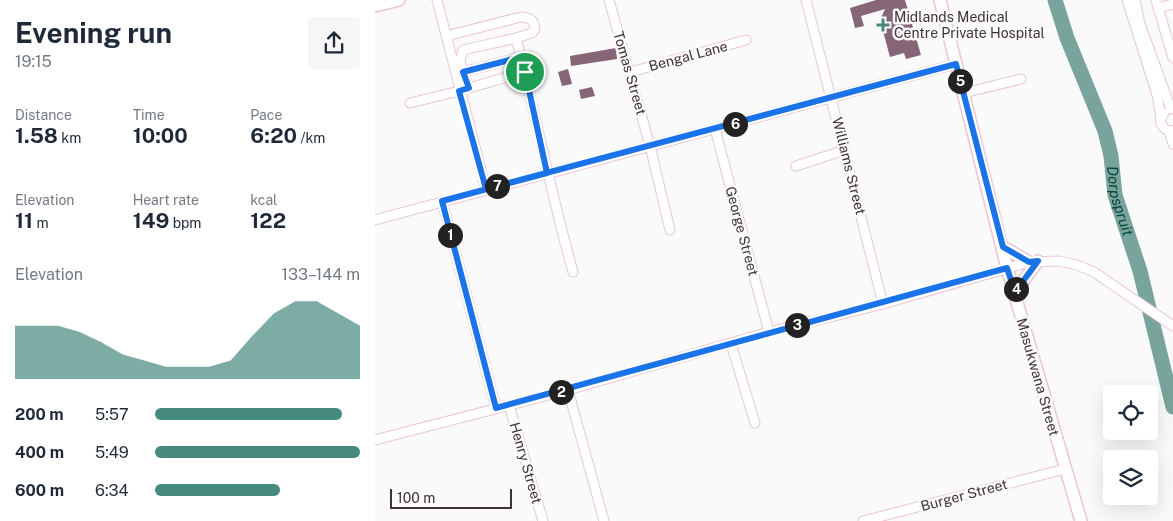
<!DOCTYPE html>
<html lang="en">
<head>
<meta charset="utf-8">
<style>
	:root { --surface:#fff; --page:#f6f6f7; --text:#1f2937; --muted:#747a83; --accent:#468a7e }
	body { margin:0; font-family:"Public Sans",sans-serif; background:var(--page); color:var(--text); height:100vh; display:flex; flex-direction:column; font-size:19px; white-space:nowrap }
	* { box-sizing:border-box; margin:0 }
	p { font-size:16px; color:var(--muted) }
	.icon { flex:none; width:28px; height:28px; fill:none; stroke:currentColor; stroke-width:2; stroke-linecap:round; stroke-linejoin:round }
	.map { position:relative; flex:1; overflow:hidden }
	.panel { display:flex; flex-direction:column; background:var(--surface); width:375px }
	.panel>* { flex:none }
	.buttons { position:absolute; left:728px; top:385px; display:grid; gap:10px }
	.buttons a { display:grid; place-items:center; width:55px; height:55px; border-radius:5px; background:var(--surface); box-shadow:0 5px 20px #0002; font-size:25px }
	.scale { position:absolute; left:15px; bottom:12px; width:122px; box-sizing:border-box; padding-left:5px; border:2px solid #40323a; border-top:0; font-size:14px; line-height:18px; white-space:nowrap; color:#40323a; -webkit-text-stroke:4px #fafafa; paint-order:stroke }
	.pin { position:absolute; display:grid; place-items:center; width:42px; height:42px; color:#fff; margin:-21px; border:2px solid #fff; border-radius:50%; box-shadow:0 1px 5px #0007 }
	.km { position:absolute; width:25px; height:25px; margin:-12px; border-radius:50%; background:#222; color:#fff; font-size:14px; line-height:25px; text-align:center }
	.round { display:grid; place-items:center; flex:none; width:52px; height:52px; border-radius:5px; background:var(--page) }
	.overview { display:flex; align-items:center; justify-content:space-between; height:85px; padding:0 15px }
	h1 { font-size:28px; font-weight:700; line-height:38px }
	.metrics { display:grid; grid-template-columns:repeat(3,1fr); gap:8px; height:85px; padding:5px 15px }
	.metrics div { display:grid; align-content:center }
	.metrics b { font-size:21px; font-weight:700 }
	.metrics small { font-size:14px; font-weight:400 }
	.metrics p { font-size:14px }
	.chart { height:140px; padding:10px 15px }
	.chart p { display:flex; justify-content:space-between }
	.chart svg { width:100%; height:90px; margin-top:5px; fill:var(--accent); opacity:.7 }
	ul { padding:0 15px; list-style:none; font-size:16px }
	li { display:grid; grid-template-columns:80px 60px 1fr; align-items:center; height:38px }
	li i { height:12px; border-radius:6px; background:var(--accent) }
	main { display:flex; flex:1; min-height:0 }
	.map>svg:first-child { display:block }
</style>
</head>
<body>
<main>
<section class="panel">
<div class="overview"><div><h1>Evening run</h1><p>19:15</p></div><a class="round"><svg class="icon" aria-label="share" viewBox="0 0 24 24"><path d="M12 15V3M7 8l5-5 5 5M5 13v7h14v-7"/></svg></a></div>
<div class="metrics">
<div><p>Distance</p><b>1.58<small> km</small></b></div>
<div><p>Time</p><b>10:00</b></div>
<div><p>Pace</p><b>6:20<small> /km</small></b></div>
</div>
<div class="metrics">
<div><p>Elevation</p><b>11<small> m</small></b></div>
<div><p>Heart rate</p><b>149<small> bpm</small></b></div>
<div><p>kcal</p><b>122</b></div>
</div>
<div class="chart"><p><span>Elevation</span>133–144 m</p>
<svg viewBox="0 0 160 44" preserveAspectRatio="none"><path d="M0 44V18L10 18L20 18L30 21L40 26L50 32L60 35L70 38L80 38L90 38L100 35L110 23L120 12L130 6L140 6L150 12L160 18V44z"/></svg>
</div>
<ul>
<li><b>200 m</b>5:57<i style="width:91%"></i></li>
<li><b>400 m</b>5:49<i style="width:100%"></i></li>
<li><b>600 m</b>6:34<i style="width:61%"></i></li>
</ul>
</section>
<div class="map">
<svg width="798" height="521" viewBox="0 0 798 521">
	<rect width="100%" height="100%" fill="#fafafa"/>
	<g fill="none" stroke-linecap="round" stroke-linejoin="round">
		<path stroke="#79a49c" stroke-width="15" id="s1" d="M 680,0 L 692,38 L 730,131 L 736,156 L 740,195 L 765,271 L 798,407"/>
	</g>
	<g fill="#856576">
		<path d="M 501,0 L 530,0 L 546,55 L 531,59 L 529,53 L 515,57 L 505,20 L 510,9 L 486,16 L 489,26 L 480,28 L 475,8 Z"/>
		<path d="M 241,48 L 242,59 L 196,66 L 195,56 Z"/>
		<path d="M 193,69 L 197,84 L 187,86 L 183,72 Z"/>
		<path d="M 217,87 L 220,96 L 206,99 L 204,90 Z"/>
	</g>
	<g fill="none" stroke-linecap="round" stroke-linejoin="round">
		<defs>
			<g id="minor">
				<path d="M 62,0 L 111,189"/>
				<path d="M 234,0 L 275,146 L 295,230"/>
				<path d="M 431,0 L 508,304"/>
				<path d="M 752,0 L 782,95 L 786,117"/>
				<path d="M 760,0 L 765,24 L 796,109"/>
				<path d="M 781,0 L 798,58"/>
				<path d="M 783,8 L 798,4"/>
				<path d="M 71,36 L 146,17 C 155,18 159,19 160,29 L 157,33 L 141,38"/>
				<path d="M 146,57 L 88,72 L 85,61 L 88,50 L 141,38 C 161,116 176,194 198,272"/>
				<path d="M 88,72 L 94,88 L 150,72"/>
				<path d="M 256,72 L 371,40"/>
				<path d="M 589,93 L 646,79"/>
				<path d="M 35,103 L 88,90"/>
				<path d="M 789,113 C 782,121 787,131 798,131"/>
				<path d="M 340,129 L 394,332"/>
				<path d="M 794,131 L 798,144"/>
				<path d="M 421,166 L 470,150"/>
				<path d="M 67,201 L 121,408"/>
				<path d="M 0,220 L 581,64"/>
				<path d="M 356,344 L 380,423"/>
				<path d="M 193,390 L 229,521"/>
				<path d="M 134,405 L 168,521"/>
				<path d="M 0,440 L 193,390 L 394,332 L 508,304 L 654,262 L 684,261 L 702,265 L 719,272 L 798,326"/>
				<path d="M 488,521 L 690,469"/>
			</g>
			<g id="major">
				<path d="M 565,0 L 632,268 L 706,521"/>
				<path d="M 0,6 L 24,0"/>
				<path d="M 628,247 L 654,262"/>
				<path d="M 640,292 L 663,261"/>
			</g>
		</defs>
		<use href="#minor" stroke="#e9c5d7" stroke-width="11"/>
		<use href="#major" stroke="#e9c5d7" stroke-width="14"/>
		<use href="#minor" stroke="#fff" stroke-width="9"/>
		<use href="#major" stroke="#fff" stroke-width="11"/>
	</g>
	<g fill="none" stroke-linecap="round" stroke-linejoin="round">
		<defs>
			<path id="route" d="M 150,72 L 172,173 L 67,201 L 121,408 L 632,268 L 640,292 L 663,261 L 654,262 L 628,247 L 581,64 C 425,107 268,148 111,189 L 84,91 L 94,88 L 88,72 L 146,57 L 150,72"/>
		</defs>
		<use href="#route" stroke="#fff" stroke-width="10"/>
		<use href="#route" stroke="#1a73e8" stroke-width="6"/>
	</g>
	<path fill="#468a7e" stroke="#fafafa" stroke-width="2" d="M505.5 17.5h5v5h5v5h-5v5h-5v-5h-5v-5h5z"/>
	<g text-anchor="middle" stroke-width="5" stroke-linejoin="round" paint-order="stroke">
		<g font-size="14" fill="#40323a" stroke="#fafafa" text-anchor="start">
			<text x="519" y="22">Midlands Medical<tspan x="519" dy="16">Centre Private Hospital</tspan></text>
		</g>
		<g font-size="14" fill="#40323a" stroke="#fafafa">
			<text transform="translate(313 56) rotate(-15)" y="5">Bengal Lane</text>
			<text transform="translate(255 73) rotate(74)" y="5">Tomas Street</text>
			<text transform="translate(474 166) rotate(76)" y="5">Williams Street</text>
			<text transform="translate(367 231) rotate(75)" y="5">George Street</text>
			<text transform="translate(663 377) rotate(74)" y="5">Masukwana Street</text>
			<text transform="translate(151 463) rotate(74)" y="5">Henry Street</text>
			<text transform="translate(589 495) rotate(-15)" y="5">Burger Street</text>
		</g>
		<g font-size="15" font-style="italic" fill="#03463d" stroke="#fafafa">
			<text dy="5" stroke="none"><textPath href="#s1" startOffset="212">Dorpspruit</textPath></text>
		</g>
	</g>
</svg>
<div class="buttons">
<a><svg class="icon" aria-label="locate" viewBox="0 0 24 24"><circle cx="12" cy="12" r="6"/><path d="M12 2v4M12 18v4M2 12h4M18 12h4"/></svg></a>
<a><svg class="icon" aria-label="layers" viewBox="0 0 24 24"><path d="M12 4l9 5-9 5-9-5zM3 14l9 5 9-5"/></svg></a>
</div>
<div class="scale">100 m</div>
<div class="pin" style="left:150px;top:72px;background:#1e9e55"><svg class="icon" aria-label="arrive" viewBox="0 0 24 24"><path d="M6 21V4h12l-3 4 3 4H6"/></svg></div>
<b class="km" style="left:75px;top:235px">1</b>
<b class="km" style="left:186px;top:392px">2</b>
<b class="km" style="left:422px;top:325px">3</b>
<b class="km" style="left:641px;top:289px">4</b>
<b class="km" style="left:585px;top:81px">5</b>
<b class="km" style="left:360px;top:124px">6</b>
<b class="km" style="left:122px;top:186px">7</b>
</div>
</main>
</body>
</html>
